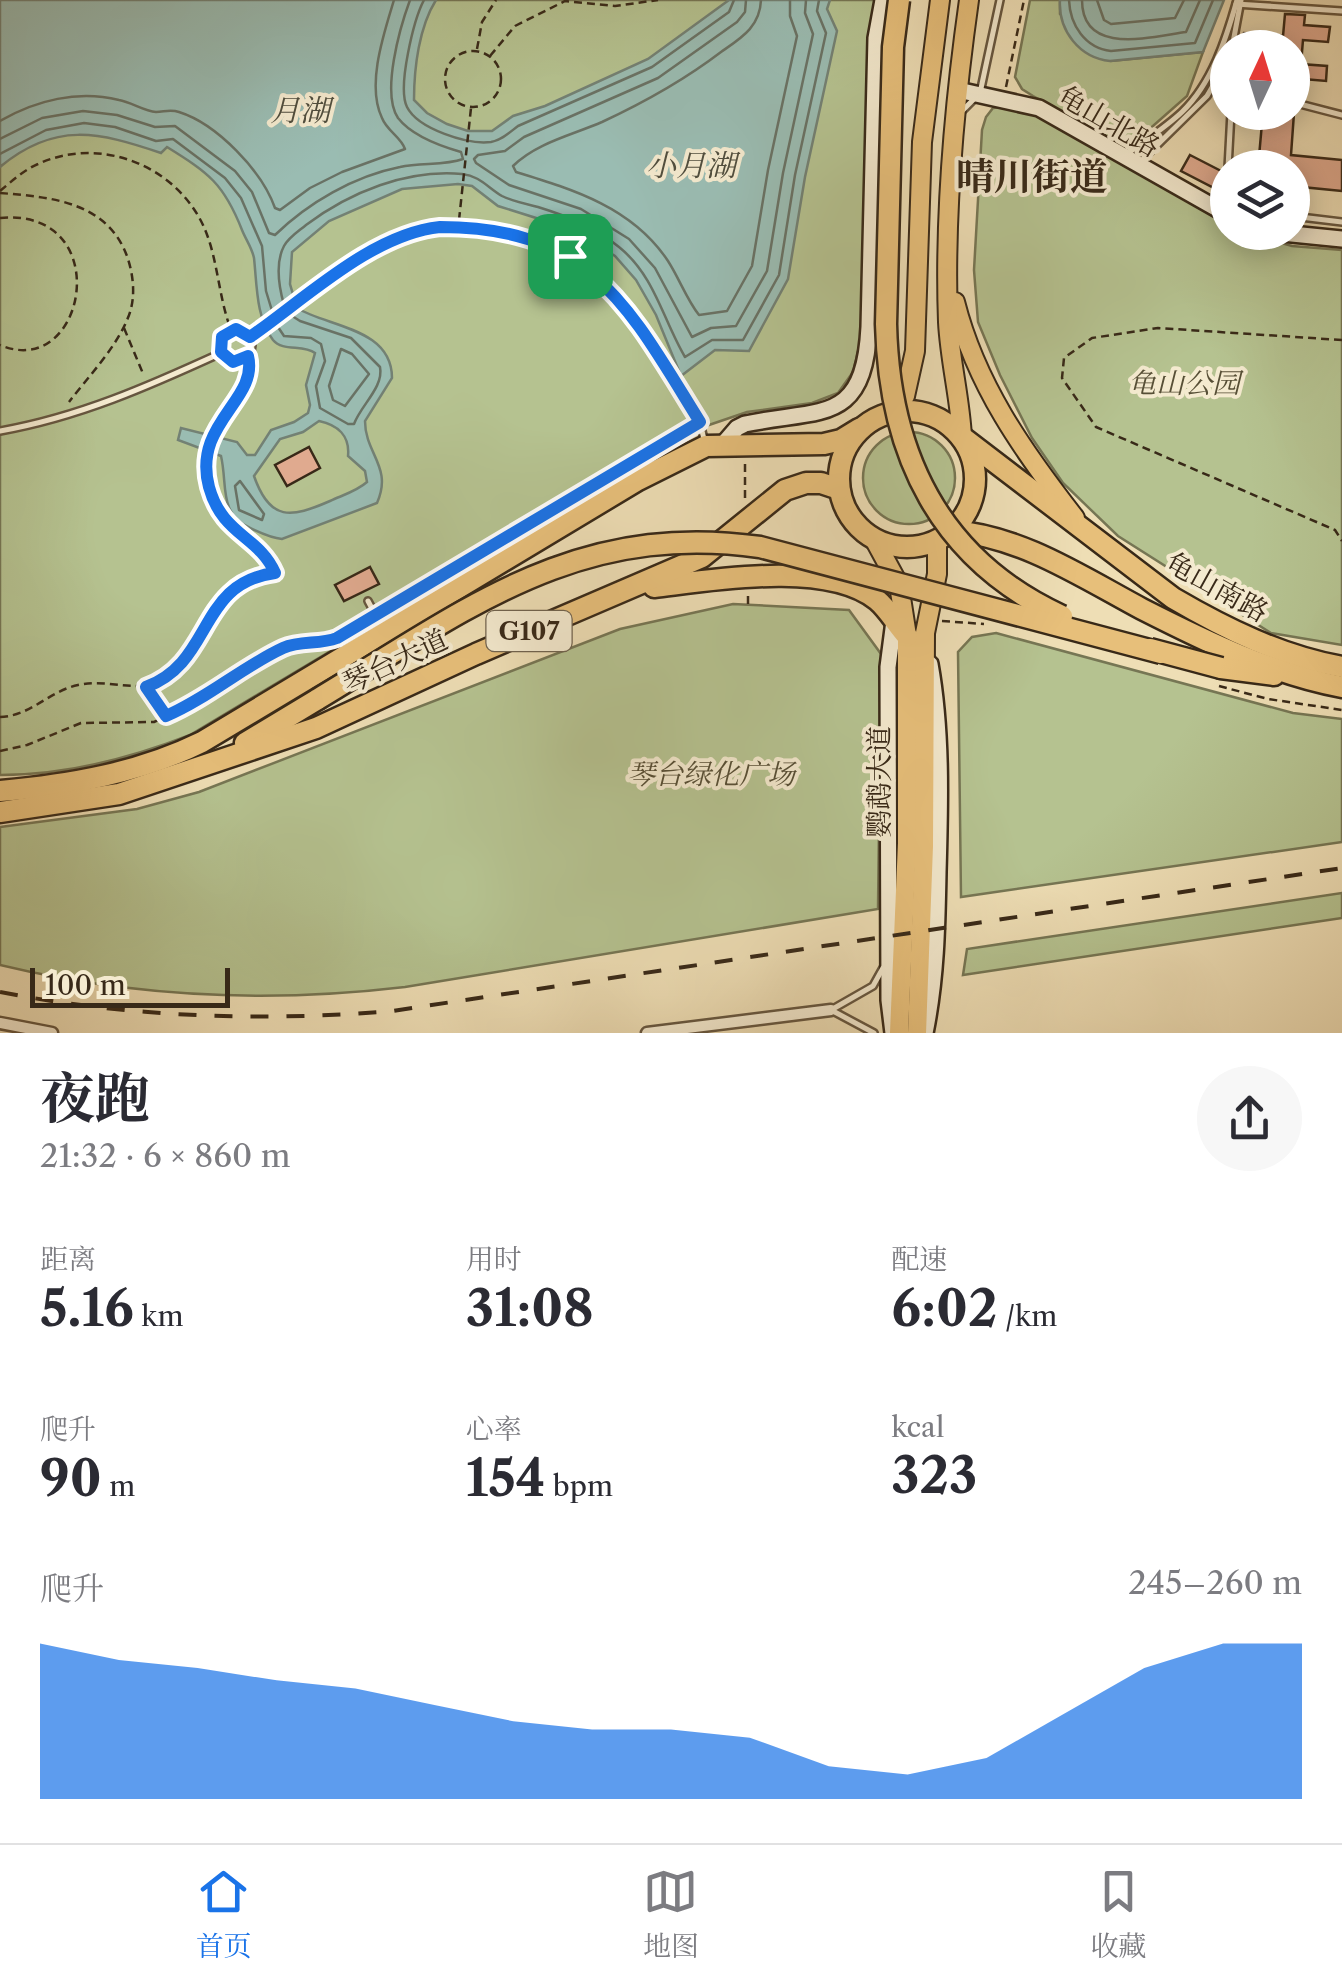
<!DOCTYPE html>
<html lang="zh">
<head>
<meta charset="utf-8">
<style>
	:root { --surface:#fff; --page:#f7f7f7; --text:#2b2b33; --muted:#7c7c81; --line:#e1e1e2; --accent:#1a73e8 }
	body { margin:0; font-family:"Libre Caslon Text","Noto Serif SC",serif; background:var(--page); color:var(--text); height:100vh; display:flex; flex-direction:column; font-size:38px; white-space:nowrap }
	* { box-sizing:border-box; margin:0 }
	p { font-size:32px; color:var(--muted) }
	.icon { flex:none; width:55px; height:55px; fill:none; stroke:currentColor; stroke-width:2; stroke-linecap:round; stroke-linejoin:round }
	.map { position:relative; height:1033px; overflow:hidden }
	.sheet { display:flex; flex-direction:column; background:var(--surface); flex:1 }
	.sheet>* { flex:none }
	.needle { width:65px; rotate:4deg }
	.fabs { position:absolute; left:1210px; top:30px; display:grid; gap:20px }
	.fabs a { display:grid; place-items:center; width:100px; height:100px; border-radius:50%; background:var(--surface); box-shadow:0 5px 25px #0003; font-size:50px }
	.scale { position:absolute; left:30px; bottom:25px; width:200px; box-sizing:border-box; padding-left:10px; border:5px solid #382918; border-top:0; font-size:28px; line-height:35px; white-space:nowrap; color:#382918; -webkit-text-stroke:8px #f4eacf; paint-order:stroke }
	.pin { position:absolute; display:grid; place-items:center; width:85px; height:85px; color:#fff; margin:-42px; border-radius:20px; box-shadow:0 5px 15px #0006 }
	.round { display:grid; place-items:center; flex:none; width:105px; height:105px; border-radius:52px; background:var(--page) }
	.headline { display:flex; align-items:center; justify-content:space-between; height:170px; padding:0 40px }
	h1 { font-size:55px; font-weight:700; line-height:75px }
	.metrics { display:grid; grid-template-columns:repeat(3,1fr); gap:15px; height:170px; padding:10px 40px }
	.metrics div { display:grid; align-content:center }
	.metrics b { font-size:50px; font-weight:700 }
	.metrics small { font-size:28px; font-weight:400 }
	.metrics p { font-size:28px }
	.chart { height:280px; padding:20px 40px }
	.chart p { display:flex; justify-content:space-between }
	.chart svg { width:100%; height:180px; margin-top:10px; fill:var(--accent); opacity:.7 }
	.dock { display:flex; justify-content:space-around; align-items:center; height:140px; border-top:2px solid var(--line); background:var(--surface); font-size:28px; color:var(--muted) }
	.dock a { display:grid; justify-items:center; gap:5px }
	.dock .current { color:var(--accent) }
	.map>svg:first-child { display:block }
</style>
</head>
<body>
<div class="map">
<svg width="1342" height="1033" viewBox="0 0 1342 1033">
	<rect width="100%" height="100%" fill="#eedeb5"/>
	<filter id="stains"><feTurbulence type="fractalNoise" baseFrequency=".002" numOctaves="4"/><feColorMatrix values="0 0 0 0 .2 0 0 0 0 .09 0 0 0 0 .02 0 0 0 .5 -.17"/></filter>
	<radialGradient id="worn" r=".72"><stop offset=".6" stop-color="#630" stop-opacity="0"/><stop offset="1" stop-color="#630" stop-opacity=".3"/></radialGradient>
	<g fill="#b5c290" stroke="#767654" stroke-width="2.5">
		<path d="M 0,0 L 877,0 L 863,331 L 853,372 L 838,393 L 812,403 L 747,412 L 709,425 L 190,735 C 129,759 66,775 0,775 Z"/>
		<path d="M 1030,0 L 1060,0 L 1060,14 L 1111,61 L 1203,52 L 1187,96 L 1128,148 L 1033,96 L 1022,89 L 1015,77 Z"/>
		<path d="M 1016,106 C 1091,132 1157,187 1227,224 L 1228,232 L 1246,233 L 1292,246 L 1342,250 L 1342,645 L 1271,633 L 1118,536 L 1063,483 L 1032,438 L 1000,375 L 978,322 L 974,270 L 982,130 L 986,117 L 993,108 Z"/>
		<circle cx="909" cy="478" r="46"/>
		<path d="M 733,604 L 849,610 L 881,654 L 878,909 L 405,987 C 270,1003 132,997 0,965 L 0,827 L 137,809 L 199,792 L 620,629 Z"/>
		<path d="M 996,633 L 1293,713 L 1342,719 L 1342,842 L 961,897 L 958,652 L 972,637 Z"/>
		<path d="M 1342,893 L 1342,918 L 963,975 L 967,949 Z"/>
	</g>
	<g fill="#9abcb2" stroke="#738174" stroke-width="2.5" fill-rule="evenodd">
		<path d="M 0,0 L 436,0 C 419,27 414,68 414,100 L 427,113 L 447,124 L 468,131 L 492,131 L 513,116 L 545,106 L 648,59 L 729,0 L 830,0 L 827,9 L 837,31 L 805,177 L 788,279 L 749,351 L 715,350 L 681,376 L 656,315 L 636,280 L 615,256 L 571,229 L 498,206 L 472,186 L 458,184 L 402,189 L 329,221 L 292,252 L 290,284 L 297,308 C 328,327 392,328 392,378 L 365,421 C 365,454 393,467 377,503 L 282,539 C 270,538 261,533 250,528 C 218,513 228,486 221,456 L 178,440 L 181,428 L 237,442 L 247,455 L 255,455 L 271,430 L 294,422 L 308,413 L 310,405 L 306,385 L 315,353 C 303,344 283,352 273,340 C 256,318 257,285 254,258 C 252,248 246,240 242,230 C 224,184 209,173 167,147 L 161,153 C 99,132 55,121 0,167 ZM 319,421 C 338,425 350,436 348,456 L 365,471 L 367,482 C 357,491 343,495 330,501 C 291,518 270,522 254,476 L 280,439 L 303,432 Z"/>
		<path d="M 1060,0 L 1224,0 L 1203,52 L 1110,61 C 1080,58 1058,31 1060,0 Z"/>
	</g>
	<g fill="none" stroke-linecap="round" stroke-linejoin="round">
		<g stroke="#697265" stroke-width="2.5">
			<path d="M 424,0 C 414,19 397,87 407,107 C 418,129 468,145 491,142 C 502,140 510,132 518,126 L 652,67 L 729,12 L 734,0"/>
			<path d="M 746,0 L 745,12 L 737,22 L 658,78 L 524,137 L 505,151 L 478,155 L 474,159 L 476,163 L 509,185 L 581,209 L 629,239 L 655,268 L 692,337 L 711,328 L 736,326 L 767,271 L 783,173 L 813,34 L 805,13 L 806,0"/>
			<path d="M 761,0 C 760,27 741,38 721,52 C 683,81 645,102 602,122 C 572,135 536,143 513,166 L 516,172 C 575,190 633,208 668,261 C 679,278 687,300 699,315 L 727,311 L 752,266 L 768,170 L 797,36 L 790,16 L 790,0"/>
			<path d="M 1069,0 C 1070,25 1085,48 1111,51 L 1195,43 L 1213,0"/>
			<path d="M 1082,0 C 1082,56 1150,37 1186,32 L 1200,0"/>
			<path d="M 1097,0 L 1104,20 L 1111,24 L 1175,18 L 1184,0"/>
			<path d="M 0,121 C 36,100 78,90 119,100 C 131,102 144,111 156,112 C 164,112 170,109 179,112 C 217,124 262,171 275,208 L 280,210 L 310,188 L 342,172 L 405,149 C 401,137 387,131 382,118 C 366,85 384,33 394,0"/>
			<path d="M 0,139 L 42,118 L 83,111 L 117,115 L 155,127 L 175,126 L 235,171 L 252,192 L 269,233 L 275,235 C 308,203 354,176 400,167 C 420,162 444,166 463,159 L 461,152 C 440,146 412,136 398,118 C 381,93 400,27 410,0"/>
			<path d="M 0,154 L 46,130 L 84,123 L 115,127 L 156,141 L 173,139 L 225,178 L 241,198 L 262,246 L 266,291 L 273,314"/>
			<path d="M 284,305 C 279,287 275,263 284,246 C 289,237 299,231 306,225 C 350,192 407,169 462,174 C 480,176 487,187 502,196 C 512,201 526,204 538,207 C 567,216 595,227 619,247 C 655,276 663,320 685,357 L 712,340 L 743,340 L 779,275 L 795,175 L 826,33 L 817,11 L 819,0"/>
			<path d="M 276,324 L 284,336 L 311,338 L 321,344 L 325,361 L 316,386 L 320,408 L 348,424 L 354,424 C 361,405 384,387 380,367 L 351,338 L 300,321 L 289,314"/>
			<path d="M 341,349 L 352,354 L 369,374 L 345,406 L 333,400 L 329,386 Z"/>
			<path d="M 240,481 L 264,514 L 262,520 L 239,510 L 235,486 Z"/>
		</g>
	</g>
	<g fill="#e0aa8f" stroke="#382918" stroke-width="2.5">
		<path d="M 1285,14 L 1305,15 L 1304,25 L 1330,27 L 1328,42 L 1303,40 L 1301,64 L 1327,66 L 1326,81 L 1292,78 L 1292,48 L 1242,48 L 1244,33 L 1283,36 Z"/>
		<path d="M 1263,112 L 1294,113 L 1291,155 L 1342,160 L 1342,191 L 1292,186 L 1292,168 L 1258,168 Z"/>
		<path d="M 1190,155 L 1223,172 L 1214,188 L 1181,171 Z"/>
		<path d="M 309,447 L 320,468 L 287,486 L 275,465 Z"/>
		<path d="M 370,567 L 379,584 L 344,601 L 335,585 Z"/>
	</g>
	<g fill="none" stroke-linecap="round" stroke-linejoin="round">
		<defs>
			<g id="lane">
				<path d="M 1236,4 L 1342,11"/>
				<path d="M 1232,48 L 1241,0"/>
				<path d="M 1292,102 L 1342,115"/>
				<path d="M 962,111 L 980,93 L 1000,0"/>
				<path d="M 1126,155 C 1144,141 1165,128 1182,112 C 1212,83 1226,39 1237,0"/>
				<path d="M 1139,163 L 1207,96 L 1228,60"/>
				<path d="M 1228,168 L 1231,112"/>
				<path d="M 1228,177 L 1228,185"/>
				<path d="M 1292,216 L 1342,222"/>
				<circle cx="236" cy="345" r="16"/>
				<path d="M 250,337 C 298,303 346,259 401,235 C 427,224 456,226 484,229 C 602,241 644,333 700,423 L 705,443"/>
				<path d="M 0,431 C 79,417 149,386 221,353"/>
				<path d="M 368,601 L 383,629"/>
				<path d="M 874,1033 L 831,1010 L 873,986 L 883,968"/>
			</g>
			<g id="street">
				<path d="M 0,1023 L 52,1033"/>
				<path d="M 647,1033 L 831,1010"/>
			</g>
			<g id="secondary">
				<path d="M 958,90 L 1039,108 L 1228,215"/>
				<path d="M 1272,232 L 1342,239"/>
				<path d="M 724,443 L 737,428 L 745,424 C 821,408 864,426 869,327 L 876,38 L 883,0"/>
				<path d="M 893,1033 L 889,1000 L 888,667 L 894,621"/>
				<path d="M 925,1033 C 936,979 937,927 938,872 C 940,803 942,731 930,664"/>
			</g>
			<g id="primary">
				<path d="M 955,302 C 976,385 1023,451 1075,518"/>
				<path d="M 889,412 L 905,396 L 915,351 L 922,142 L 940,0"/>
				<path d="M 962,437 C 960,398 950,361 948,322 C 944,215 954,106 969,0"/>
				<path d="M 874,539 L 899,585 L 907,636 L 907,843 L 899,1033"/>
				<path d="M 917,1033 L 924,846 L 925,633 L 937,574 L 937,540"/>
			</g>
			<g id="highway">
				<circle cx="907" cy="479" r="68"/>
				<path d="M 962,437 L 1173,598 C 1226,629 1281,656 1342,667"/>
				<path d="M 952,531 C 1021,536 1082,577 1142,609 C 1205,641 1272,674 1342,687"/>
				<path d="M 654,587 C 713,580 827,560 877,600 C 888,609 897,625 907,636"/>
				<path d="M 1221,668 L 1274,675"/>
				<path d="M 245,743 L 318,699"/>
				<path d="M 0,791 C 69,785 139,773 202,742 L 638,480 L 706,446 L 824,444 L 841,440 L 859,429"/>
				<path d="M 0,812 L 119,794 L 316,728 L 476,654 L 702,557 L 785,490 L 806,483 L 821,483 L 839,489"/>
			</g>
		</defs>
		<use href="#lane" stroke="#66563f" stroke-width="10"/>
		<use href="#street" stroke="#66563f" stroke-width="15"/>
		<use href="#secondary" stroke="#382918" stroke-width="20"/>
		<use href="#primary" stroke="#382918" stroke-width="22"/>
		<use href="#highway" stroke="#382918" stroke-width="25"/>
		<g stroke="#382918" stroke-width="2.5" stroke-dasharray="8 5" stroke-linecap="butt">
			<path d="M 477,49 L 482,22 L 496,0"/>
			<circle cx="473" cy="79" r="28"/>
			<path d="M 490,56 L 515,26 L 565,1 L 615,6 L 658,0"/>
			<path d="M 1006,87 L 1024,0"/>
			<path d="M 0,191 C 12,181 24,170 38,164 C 99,136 174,164 203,225 C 218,257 218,296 231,330"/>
			<path d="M 0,193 C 52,197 109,202 128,259 C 134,278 136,301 127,320 C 115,349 88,377 69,402"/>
			<path d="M 0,218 C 117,207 87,382 0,345"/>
			<path d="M 459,220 L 471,108"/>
			<path d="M 124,328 L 144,376"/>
			<path d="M 1342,340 L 1158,328 L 1092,338 L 1064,358 L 1062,378 L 1096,427 L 1335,530 L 1342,541"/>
			<path d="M 745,498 L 745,461"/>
			<path d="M 748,596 L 748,604"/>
			<path d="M 382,611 L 693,426"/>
			<path d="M 942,621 L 984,624"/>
			<path d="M 1219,686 L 1268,699 L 1342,710"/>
			<path d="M 147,688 L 165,715"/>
			<path d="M 0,717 C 31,716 49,691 78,685 C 113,677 143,699 175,672 C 217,635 207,581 275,573 C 259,535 222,537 209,487 C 192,423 258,401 248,357"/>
			<path d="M 0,751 L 27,745 L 81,723 L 154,722 L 188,707 L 283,648 L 297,643 L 329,641 L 367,621"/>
		</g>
		<use href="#lane" stroke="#f4eacf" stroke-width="5"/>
		<use href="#street" stroke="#f4eacf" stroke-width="10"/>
		<use href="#secondary" stroke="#f4eacf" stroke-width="15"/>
		<use href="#primary" stroke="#e7bf7a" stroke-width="18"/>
		<use href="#highway" stroke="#e7bf7a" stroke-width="20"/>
		<path stroke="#382918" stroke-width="4" stroke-dasharray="18 18" stroke-linecap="butt" d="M 0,992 C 129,1017 261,1022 392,1011 L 1342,868"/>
		<defs>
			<g id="highway-bridge">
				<path d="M 899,0 L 893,47 L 886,324 C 889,455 940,560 1062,616"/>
				<path d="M 1150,649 L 1221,668"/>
				<path d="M 318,699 C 466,610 576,521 760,547 L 1161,653"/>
			</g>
		</defs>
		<use href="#highway-bridge" stroke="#382918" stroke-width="25" stroke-linecap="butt"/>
		<use href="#highway-bridge" stroke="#e7bf7a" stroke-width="20"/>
	</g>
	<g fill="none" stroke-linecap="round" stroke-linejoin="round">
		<defs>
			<path id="route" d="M 440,227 C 592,227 629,308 700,422 L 337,638 C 319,645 301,640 283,648 C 242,667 208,698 166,716 L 146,687 C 214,662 197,583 275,573 C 259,536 222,535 209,487 C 192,423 259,400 248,356 L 233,362 L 221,352 L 222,337 L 236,329 L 250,337 C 305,299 372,234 440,227 Z"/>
		</defs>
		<use href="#route" stroke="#fff" stroke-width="20"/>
		<use href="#route" stroke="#1a73e8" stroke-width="12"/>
	</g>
	<g text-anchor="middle" stroke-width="8" stroke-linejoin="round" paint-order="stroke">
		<rect fill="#f4eacf" stroke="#70634f" stroke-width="2.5" x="486.5" y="611" width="85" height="40" rx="8"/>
		<g font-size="25" font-weight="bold" fill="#382918">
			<text x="529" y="640">G107</text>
		</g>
		<g font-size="28" fill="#382918" stroke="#f4eacf">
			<text transform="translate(1109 121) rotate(30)" y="10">龟山北路</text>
			<text transform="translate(1217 587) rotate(29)" y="10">龟山南路</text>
			<text transform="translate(395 661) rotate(-25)" y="10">琴台大道</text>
			<text transform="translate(879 782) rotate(-90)" y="10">鹦鹉大道</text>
		</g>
		<g font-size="28" font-style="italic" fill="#574f36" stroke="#f4eacf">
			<text x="1184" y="393">龟山公园</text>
			<text x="711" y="784">琴台绿化广场</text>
		</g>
		<g font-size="30" font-style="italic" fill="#504e3e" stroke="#f4eacf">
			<text x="300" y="121">月湖</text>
			<text x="691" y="176">小月湖</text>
		</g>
		<g font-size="38" font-weight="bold" fill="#382918" stroke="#f4eacf">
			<text x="1032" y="190">晴川街道</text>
		</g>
	</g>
	<rect width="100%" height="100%" filter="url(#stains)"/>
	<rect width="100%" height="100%" fill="url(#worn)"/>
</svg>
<div class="fabs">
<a><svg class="needle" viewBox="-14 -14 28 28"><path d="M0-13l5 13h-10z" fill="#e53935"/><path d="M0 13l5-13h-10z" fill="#7c7c81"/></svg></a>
<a><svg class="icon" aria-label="layers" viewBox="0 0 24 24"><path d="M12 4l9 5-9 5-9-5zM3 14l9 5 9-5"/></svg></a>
</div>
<div class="scale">100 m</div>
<div class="pin" style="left:570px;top:256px;background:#1e9e55"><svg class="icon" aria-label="arrive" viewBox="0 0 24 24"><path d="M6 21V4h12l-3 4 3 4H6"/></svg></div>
</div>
<section class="sheet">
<div class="headline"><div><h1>夜跑</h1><p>21:32 · 6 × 860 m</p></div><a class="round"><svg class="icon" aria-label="share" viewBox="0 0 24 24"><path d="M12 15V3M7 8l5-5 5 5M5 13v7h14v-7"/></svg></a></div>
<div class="metrics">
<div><p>距离</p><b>5.16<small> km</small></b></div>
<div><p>用时</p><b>31:08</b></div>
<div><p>配速</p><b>6:02<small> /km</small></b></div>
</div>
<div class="metrics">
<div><p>爬升</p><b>90<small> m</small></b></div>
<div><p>心率</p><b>154<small> bpm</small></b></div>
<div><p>kcal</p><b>323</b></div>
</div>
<div class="chart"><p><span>爬升</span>245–260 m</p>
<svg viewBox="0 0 160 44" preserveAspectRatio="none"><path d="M0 44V6L10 10L20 12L30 15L40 17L50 21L60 25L70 27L80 27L90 29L100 36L110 38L120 34L130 23L140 12L150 6L160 6V44z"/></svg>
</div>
</section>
<nav class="dock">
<a class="current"><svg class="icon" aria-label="home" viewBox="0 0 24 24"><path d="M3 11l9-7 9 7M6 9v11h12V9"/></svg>首页</a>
<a><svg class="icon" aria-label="map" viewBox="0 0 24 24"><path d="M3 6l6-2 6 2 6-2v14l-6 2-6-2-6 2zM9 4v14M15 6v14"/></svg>地图</a>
<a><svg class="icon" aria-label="saved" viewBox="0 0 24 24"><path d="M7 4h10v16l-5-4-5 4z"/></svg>收藏</a>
</nav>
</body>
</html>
